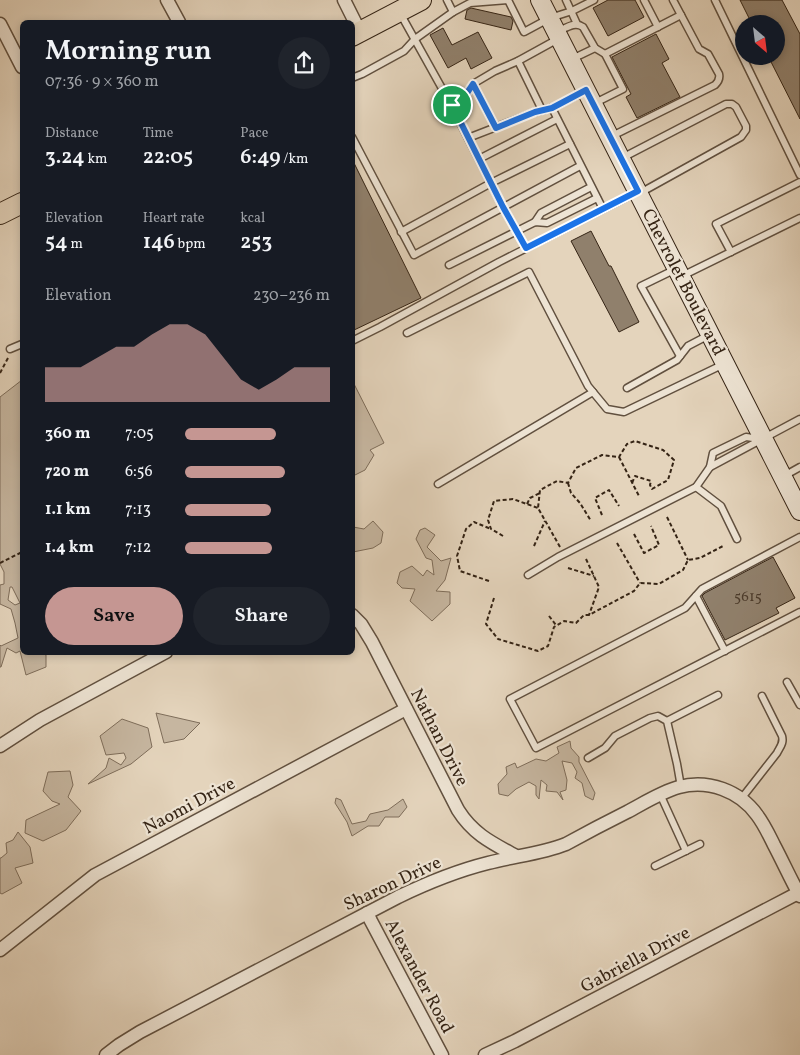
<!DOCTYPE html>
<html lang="en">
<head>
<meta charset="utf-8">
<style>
	:root { --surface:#171b24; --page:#20242c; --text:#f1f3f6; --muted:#9ea1a6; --accent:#c59692 }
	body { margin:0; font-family:Vollkorn,serif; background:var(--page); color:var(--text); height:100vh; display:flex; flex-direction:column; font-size:19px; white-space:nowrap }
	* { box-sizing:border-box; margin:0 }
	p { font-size:16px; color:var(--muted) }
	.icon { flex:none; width:28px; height:28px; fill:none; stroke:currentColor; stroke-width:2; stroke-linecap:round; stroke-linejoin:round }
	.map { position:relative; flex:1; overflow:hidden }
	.details { position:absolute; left:20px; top:20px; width:335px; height:635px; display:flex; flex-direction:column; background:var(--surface); border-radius:8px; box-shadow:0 2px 8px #0003 }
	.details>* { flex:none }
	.needle { width:32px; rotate:152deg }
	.fabs { position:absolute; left:735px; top:15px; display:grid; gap:10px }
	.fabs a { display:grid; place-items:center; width:50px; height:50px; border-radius:50%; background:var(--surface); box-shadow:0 2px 8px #0003; font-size:25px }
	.pin { position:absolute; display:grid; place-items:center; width:42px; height:42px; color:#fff; margin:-21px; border:2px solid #fff; border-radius:50%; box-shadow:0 1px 5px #0007 }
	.round { display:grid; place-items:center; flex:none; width:52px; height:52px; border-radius:26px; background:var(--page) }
	.summary { display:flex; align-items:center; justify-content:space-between; height:85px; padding:0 25px }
	h1 { font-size:28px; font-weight:600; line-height:38px }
	.metrics { display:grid; grid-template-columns:repeat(3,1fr); gap:8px; height:85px; padding:5px 25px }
	.metrics div { display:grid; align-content:center }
	.metrics b { font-size:21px; font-weight:600 }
	.metrics small { font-size:14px; font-weight:400 }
	.metrics p { font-size:14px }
	.chart { height:140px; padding:10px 25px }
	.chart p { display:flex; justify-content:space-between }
	.chart svg { width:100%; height:90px; margin-top:5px; fill:var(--accent); opacity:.7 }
	.cta { display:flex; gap:10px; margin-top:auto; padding:10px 25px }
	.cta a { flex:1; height:58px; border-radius:30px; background:var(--accent); color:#111; font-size:20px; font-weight:600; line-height:58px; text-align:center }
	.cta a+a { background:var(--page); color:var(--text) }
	ul { padding:0 25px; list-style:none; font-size:16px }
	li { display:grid; grid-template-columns:80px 60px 1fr; align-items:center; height:38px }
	li i { height:12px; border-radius:6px; background:var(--accent) }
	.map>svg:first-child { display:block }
</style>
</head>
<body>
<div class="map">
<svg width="800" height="1055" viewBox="0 0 800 1055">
	<rect width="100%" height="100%" fill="#e4d4bc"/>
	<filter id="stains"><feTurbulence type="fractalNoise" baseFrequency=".004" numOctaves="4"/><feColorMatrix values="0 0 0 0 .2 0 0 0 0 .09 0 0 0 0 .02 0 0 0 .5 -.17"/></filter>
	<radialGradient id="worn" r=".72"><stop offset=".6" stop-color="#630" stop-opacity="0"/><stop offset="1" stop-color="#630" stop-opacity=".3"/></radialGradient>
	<g fill="#c6b6a0" stroke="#7e6d5a" fill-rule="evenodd">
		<path d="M 22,380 L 22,652 L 42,653 L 46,655 L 46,667 L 26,675 L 20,651 L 16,653 L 7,648 L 1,667 L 0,667 L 0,645 L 1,646 L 18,638 L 15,623 L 11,609 L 0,604 L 0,585 L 4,584 L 4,572 L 0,564 L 0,397 ZM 10,587 L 12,587 L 20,603 L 15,605 L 8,600 Z"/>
		<path d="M 353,382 L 384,443 L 370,450 L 374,455 L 365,470 L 353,476 Z"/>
		<path d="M 373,521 L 383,532 L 381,543 L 373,548 L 353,552 L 353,527 L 364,529 Z"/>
		<path d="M 425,528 L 435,535 L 427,547 L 441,561 L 451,558 L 445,580 L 436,591 L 450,592 L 450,604 L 432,621 L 410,601 L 415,589 L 402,588 L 397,583 L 400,572 L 412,566 L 423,576 L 427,570 L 434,575 L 432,560 L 426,558 L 416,539 L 420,530 Z"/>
		<path d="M 156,713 L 200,723 L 184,739 L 164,743 Z"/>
		<path d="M 122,719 L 148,728 L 152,747 L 131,764 L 88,784 L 106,768 L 109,758 L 121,765 L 126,758 L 124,753 L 106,755 L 100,736 Z"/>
		<path d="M 570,741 L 571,748 L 579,757 L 579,762 L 595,793 L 593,800 L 585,796 L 582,783 L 575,778 L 577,772 L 572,763 L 562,761 L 567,780 L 566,790 L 560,792 L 563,800 L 557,792 L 546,791 L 547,785 L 541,780 L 539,799 L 536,795 L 536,786 L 529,782 L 516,789 L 508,796 L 499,794 L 498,784 L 507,774 L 506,767 L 515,763 L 517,768 L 536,759 L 546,761 L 559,753 L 557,747 Z"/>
		<path d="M 70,771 L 73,785 L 68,797 L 81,811 L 66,830 L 43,841 L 25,833 L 26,820 L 60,804 L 52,801 L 43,791 L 48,772 Z"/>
		<path d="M 336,798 L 341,800 L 352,824 L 366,821 L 370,814 L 388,810 L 403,799 L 407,807 L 399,817 L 385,817 L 379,826 L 368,826 L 352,836 L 347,822 L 335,803 Z"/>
		<path d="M 18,832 L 30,847 L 33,863 L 15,868 L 22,883 L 2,894 L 0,893 L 0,858 L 1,858 L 7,853 L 6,843 L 13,840 Z"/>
	</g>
	<g fill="#90806c" stroke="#352415">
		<path d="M 608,0 L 635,0 L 644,17 L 608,36 L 593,8 Z"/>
		<path d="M 740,0 L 782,0 L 800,34 L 800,119 L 768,56 L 776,56 L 776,24 L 752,24 Z"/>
		<path d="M 471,8 L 511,17 L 513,21 L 511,30 L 465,19 L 467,10 Z"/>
		<path d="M 443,28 L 452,45 L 478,32 L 492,58 L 471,69 L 466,58 L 448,68 L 430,35 Z"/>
		<path d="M 656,34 L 669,59 L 662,63 L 680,97 L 637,118 L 626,97 L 631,94 L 612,57 Z"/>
		<path d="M 352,159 L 421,298 L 352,331 Z"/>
		<path d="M 591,231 L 609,266 L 611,266 L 639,322 L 619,332 L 571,241 Z"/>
		<path d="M 773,557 L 795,598 L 776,608 L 779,613 L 725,640 L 702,596 L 705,593 Z"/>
	</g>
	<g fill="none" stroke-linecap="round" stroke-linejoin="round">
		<defs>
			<g id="service">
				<path d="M 508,0 L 524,32 L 550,18 L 572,11 L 594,0"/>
				<path d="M 566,0 L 577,24"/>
				<path d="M 644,0 L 658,27"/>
				<path d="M 715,0 L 800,175"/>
				<path d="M 453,12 L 470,3 L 508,0"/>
				<path d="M 400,13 L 449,101 L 503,207 L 526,248"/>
				<path d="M 557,32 C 566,28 575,21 583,27 L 595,48 L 605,54 L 681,15"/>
				<path d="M 572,59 L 595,48"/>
				<path d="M 518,61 L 542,110"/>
				<path d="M 352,78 L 362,74 L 404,51 L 415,39 L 453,12 L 447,0"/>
				<path d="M 473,84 L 496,128"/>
				<path d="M 595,103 L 623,89 L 605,54"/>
				<path d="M 451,105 L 465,96 L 473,84 L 495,71 L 518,61 L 558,39"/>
				<path d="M 552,108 L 603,209"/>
				<path d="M 612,136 L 715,85 C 718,82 720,78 719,74 L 708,54 L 699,49 L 673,0"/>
				<path d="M 352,137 L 414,255 L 580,166"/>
				<path d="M 468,138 L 535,112 L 552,108 L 585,91"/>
				<path d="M 622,158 L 726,104 L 732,104 L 736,107 L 746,126 L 746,130 L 741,137 L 640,193"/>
				<path d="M 479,159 L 557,119"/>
				<path d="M 535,222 L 541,213 L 591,187"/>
				<path d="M 401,232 L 491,183 L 570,144"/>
				<path d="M 731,252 L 716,224 L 800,182"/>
				<path d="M 449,265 L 535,222 L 547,223 L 597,198"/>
				<path d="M 676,269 L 641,286 L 680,356"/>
				<path d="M 682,276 L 800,218"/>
				<path d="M 407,333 L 529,272 L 588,386 L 607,409 L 624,412 L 724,364"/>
				<path d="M 352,341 L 380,327 L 499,262 L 637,192"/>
				<path d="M 10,349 L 22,344"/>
				<path d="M 627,388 L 677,360 L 688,346 L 709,335"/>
				<path d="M 710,467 L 800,419"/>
				<path d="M 784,476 L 800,467"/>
				<path d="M 438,484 L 593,392"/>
				<path d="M 696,487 L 721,506 L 737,539"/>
				<path d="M 800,537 L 702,589 L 685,608 L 510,699 L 536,748 L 800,612"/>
				<path d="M 528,575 L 558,557 L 696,487 L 710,467 L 713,453 L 746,437 L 760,439"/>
				<path d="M 696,596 L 725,651"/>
				<path d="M 787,682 L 800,705"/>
				<path d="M 667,721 L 718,695"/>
				<path d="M 588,758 L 605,748 L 615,736 L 650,718 L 658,716 L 667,721 L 677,764 L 681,787"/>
				<path d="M 660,794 L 686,851"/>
				<path d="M 741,799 L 777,753 C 780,747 784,743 782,736 L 762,696"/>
				<path d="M 655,866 L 700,844"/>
			</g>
			<g id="minor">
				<path d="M 167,0 L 179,22"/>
				<path d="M 344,0 L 360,32"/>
				<path d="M 0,24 L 22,67"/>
				<path d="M 352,615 L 361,624 L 372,642 L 458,810 C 473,834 492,843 516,856"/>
				<path d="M 0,746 L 40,720 L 166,652"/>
				<path d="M 367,913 L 371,921 L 442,1055"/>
				<path d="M 0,950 L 95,875 L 406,709"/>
				<path d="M 106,1055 L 119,1045 L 140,1032 L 398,897 C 427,883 456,871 488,863 C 514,856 541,854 566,844 C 586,833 607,822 627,812 C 644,803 661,792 679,787 C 708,779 740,791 757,815 C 764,824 769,835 774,845 C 783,862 791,880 800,896"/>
				<path d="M 485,1055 L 515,1041 L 800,892"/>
			</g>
			<path id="secondary" d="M 540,0 L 800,511"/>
			<g id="primary">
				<path d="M 352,36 L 421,0"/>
				<path d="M 0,214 L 22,203"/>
			</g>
		</defs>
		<use href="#service" stroke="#61503f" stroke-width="9"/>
		<use href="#minor" stroke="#61503f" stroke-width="15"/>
		<use href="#secondary" stroke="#352415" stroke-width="20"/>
		<use href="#primary" stroke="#352415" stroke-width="22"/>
		<g stroke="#352415" stroke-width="2" stroke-dasharray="4 2.5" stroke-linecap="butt">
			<path d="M 0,373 L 8,358"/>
			<path d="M 619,457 L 639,496"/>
			<path d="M 568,483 L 571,493 L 580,503 L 591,521"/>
			<path d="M 527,504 L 530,498 L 540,493"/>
			<path d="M 602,515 L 595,498 L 609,490 L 619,506"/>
			<path d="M 667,517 L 688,560"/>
			<path d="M 634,534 L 644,553 L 659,545 L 651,526"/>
			<path d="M 503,536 L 491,529 L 488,520 L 494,501 L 513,499 L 538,508"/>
			<path d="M 617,543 L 640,583"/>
			<path d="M 534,546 L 545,521"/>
			<path d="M 560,547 L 538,508 L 540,490 L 557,481 L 568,483 L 576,468 L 602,455 L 619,457 L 627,444 L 635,441 L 663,450 L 674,460 L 668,480 L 652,489 L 650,485 L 651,481 L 635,476 L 632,483"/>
			<path d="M 586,559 L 599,587 L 589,615"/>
			<path d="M 0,563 L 22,552"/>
			<path d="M 568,568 L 594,576"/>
			<path d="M 489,581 L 460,571 L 457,556 L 466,529 L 474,522 L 491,529"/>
			<path d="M 494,598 L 486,624 L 498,639 L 538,651 L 548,646 L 554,627 L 564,621 L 576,623 L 584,615 L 589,615 L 634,591 L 640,583 L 659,584 L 683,570 L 688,560 L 700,558 L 723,546"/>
			<path d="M 549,616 L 556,625"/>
		</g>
		<use href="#service" stroke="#ede3d3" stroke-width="6"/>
		<use href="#minor" stroke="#ede3d3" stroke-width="12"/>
		<use href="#secondary" stroke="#ede3d3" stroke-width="18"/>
		<use href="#primary" stroke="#e4d4bc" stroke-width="20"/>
	</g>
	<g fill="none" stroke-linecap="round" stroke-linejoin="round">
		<defs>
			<path id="route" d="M 473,84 L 496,128 L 535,112 L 552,108 L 586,90 L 638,191 L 526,248 L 503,207 L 452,105 L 465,96 Z"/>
		</defs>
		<use href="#route" stroke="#fff" stroke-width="10"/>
		<use href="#route" stroke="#1a73e8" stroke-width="6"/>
	</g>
	<g text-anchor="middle" stroke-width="4.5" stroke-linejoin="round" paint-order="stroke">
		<g font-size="15" fill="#4c3b2b">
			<text x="748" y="601">5615</text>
		</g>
		<g font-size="18" fill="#352415" stroke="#ede3d3">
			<text transform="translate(684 282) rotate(63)" y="6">Chevrolet Boulevard</text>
			<text transform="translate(440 737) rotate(63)" y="6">Nathan Drive</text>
			<text transform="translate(189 805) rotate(-28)" y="6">Naomi Drive</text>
			<text transform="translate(392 883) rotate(-25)" y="6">Sharon Drive</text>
			<text transform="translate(635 959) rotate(-28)" y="6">Gabriella Drive</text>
			<text transform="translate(420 976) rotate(62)" y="6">Alexander Road</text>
		</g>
	</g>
	<rect width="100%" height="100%" filter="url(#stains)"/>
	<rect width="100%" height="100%" fill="url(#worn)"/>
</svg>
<div class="fabs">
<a><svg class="needle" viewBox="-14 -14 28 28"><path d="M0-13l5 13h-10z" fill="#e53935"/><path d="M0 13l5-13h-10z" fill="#9ea1a6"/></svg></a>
</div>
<div class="pin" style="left:452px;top:105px;background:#1e9e55"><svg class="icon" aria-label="arrive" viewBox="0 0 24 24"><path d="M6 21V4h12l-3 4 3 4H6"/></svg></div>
<section class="details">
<div class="summary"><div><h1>Morning run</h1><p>07:36 · 9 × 360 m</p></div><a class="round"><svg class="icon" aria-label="share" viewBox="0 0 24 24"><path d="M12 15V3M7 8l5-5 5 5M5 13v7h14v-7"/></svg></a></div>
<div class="metrics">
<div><p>Distance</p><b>3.24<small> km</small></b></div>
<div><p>Time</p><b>22:05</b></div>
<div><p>Pace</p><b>6:49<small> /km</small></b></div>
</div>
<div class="metrics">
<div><p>Elevation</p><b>54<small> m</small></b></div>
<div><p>Heart rate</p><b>146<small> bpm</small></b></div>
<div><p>kcal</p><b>253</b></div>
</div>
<div class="chart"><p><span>Elevation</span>230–236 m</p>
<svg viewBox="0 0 160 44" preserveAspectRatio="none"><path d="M0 44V27L10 27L20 27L30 22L40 17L50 17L60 11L70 6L80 6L90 11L100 22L110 33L120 38L130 33L140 27L150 27L160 27V44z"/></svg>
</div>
<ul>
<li><b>360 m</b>7:05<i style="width:63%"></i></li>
<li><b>720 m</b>6:56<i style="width:69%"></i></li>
<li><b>1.1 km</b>7:13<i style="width:59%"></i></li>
<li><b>1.4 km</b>7:12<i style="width:60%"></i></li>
</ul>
<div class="cta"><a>Save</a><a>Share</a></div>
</section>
</div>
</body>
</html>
